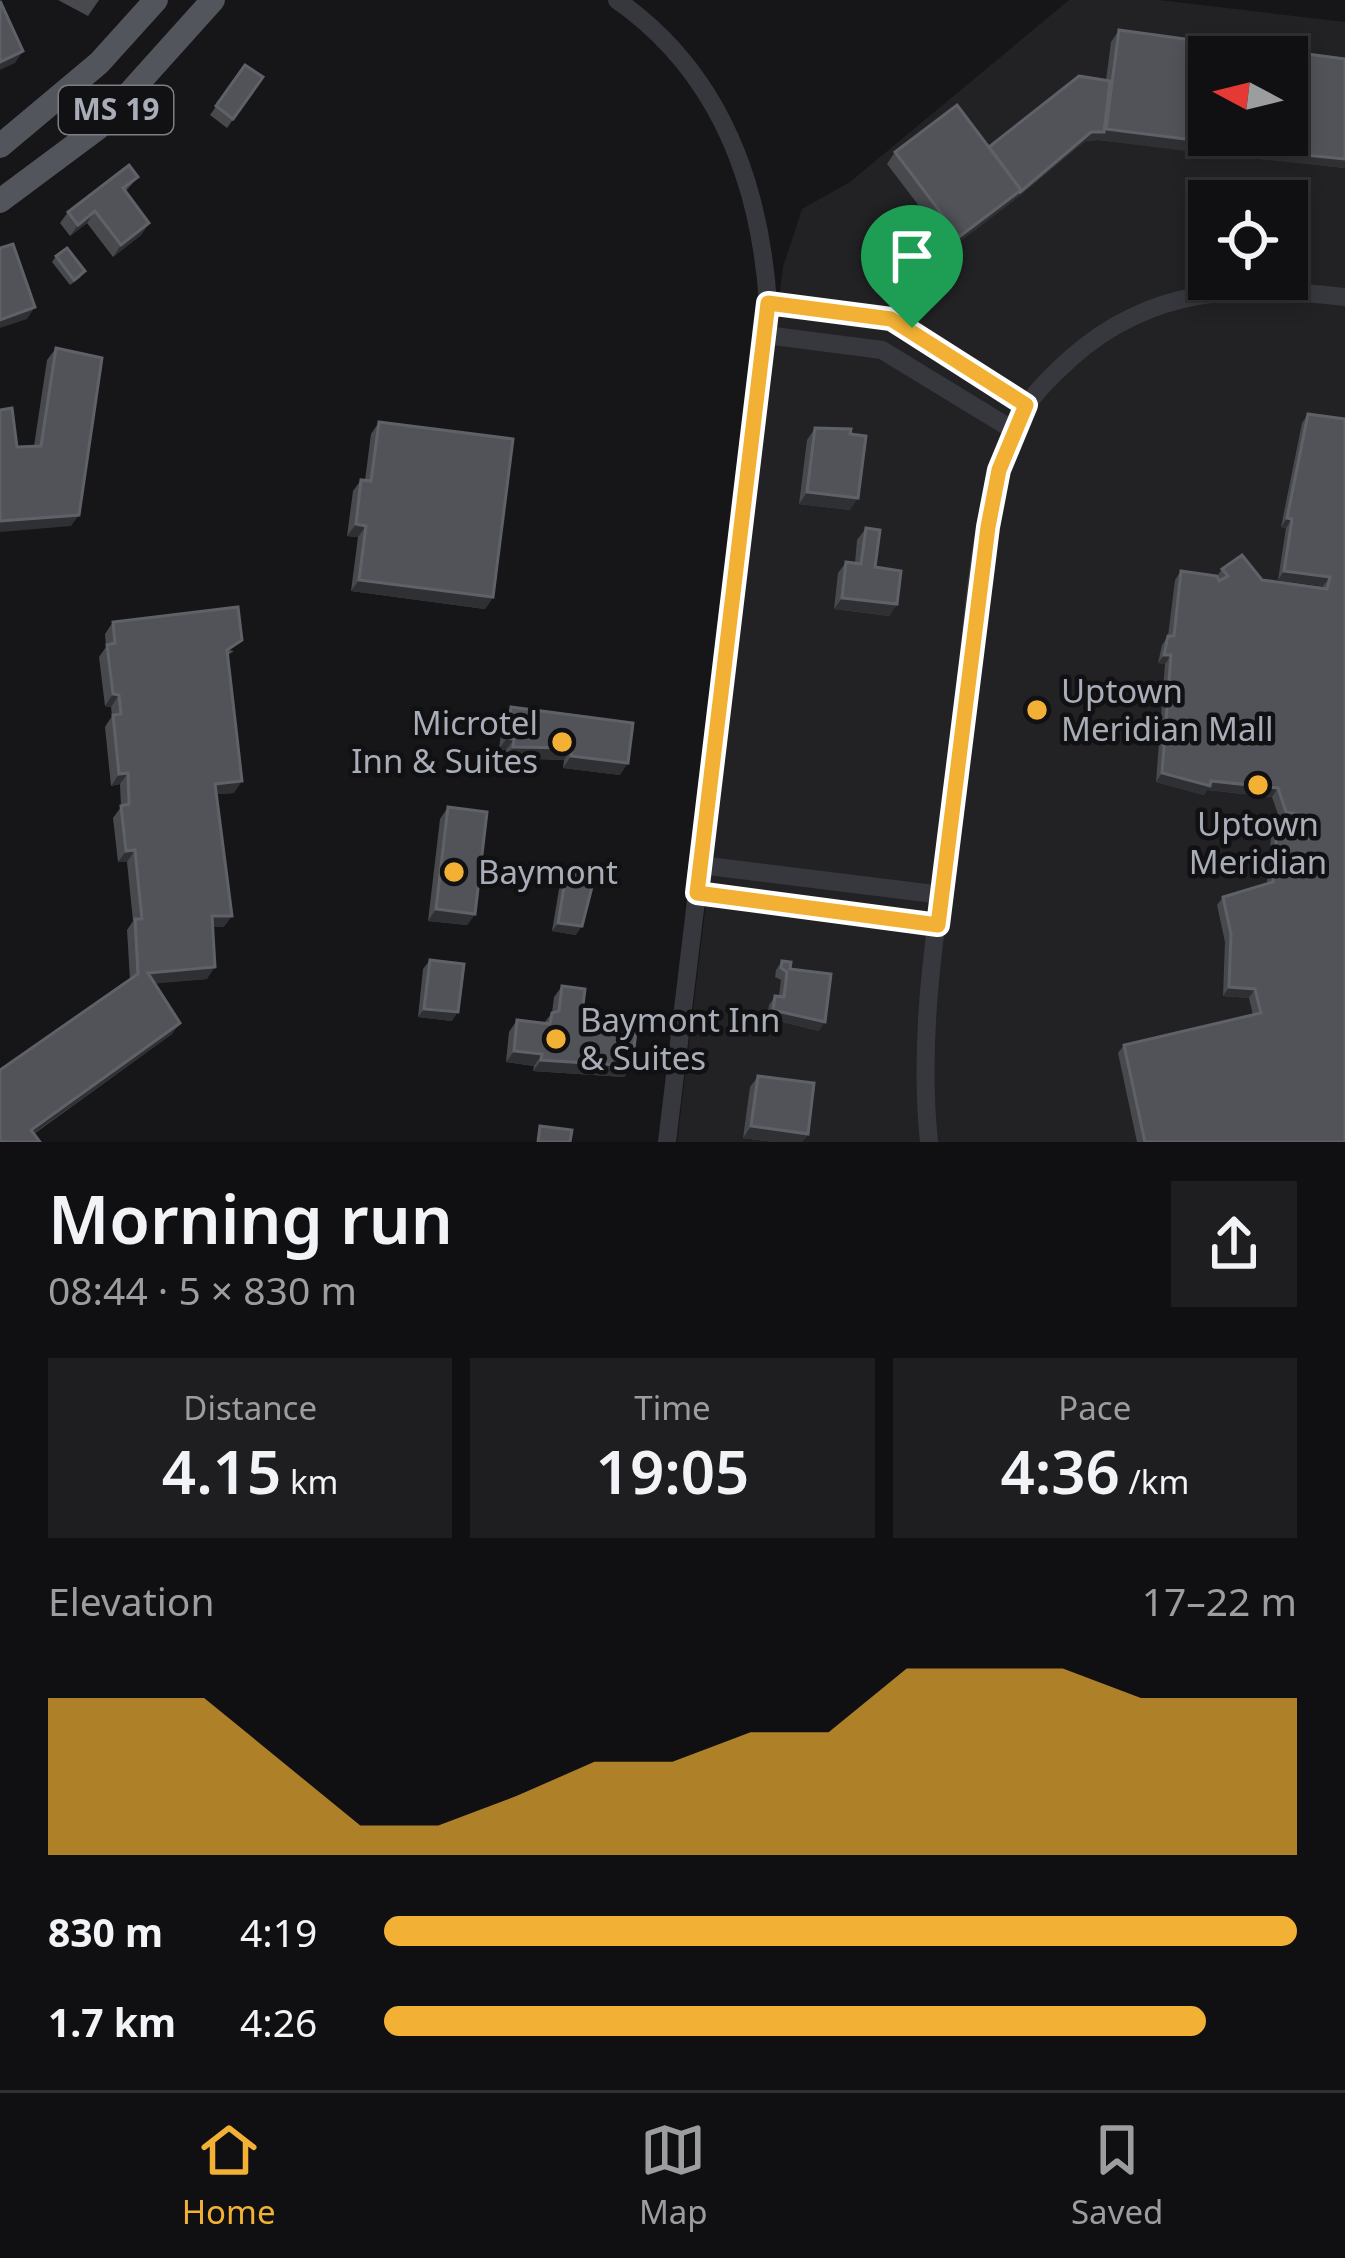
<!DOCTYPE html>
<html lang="en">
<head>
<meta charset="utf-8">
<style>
	:root { --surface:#101012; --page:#1e1e20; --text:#f1f3f6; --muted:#9c9d9f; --line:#303032; --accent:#f2b134 }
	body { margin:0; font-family:"Noto Sans",sans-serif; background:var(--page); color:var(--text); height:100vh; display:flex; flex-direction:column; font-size:45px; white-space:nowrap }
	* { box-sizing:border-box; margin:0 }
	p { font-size:39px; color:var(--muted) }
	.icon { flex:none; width:66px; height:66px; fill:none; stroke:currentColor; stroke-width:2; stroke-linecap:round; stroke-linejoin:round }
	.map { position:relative; height:1142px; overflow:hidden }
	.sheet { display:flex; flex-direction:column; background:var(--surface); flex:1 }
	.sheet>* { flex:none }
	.needle { width:78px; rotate:277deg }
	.controls { position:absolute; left:1188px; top:36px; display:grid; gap:24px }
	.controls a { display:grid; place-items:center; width:120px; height:120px; border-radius:0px; background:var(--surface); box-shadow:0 6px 18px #0003,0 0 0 3px var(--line); font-size:60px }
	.pin { position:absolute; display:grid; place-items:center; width:102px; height:102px; color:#fff; margin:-123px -51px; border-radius:50% 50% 50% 0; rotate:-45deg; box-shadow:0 0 12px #0007 }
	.pin .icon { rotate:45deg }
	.round { display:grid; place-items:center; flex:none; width:126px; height:126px; border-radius:0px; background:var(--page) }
	.head { display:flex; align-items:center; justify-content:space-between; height:204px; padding:0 48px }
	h1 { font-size:66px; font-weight:600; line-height:90px }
	.stats { display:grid; grid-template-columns:repeat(3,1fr); gap:18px; height:204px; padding:12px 48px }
	.stats div { display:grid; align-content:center; border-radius:0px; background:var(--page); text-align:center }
	.stats b { font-size:60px; font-weight:600 }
	.stats small { font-size:33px; font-weight:400 }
	.stats p { font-size:33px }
	.chart { height:336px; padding:24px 48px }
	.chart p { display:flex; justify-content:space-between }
	.chart svg { width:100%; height:216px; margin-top:12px; fill:var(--accent); opacity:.7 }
	ul { padding:0 48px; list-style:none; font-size:39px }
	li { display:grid; grid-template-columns:192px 144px 1fr; align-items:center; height:90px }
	li i { height:30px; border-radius:15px; background:var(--accent) }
	.tabs { display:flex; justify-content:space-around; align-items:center; height:168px; border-top:3px solid var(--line); background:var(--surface); font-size:33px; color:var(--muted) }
	.tabs a { display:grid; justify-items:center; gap:6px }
	.tabs .active { color:var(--accent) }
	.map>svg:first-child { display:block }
</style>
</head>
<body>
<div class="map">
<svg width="1345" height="1142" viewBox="0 0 1345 1142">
	<rect width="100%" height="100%" fill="#161618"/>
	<path fill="#222225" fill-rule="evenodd" d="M 1069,0 L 1159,0 L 1345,22 L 1345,1142 L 677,1142 L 783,267 L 802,209 L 850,182 ZM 1209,57 L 1287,57 L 1287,135 L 1209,135 ZM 1209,201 L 1287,201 L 1287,279 L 1209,279 Z"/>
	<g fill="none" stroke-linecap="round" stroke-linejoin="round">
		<g stroke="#37383d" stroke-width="18">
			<path d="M 617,0 C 720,72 760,184 768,303 L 667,1142"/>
			<path d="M 768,303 L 891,319 L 1026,405"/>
			<path d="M 766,335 L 882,350 L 1013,430"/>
			<path d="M 700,865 L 942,895"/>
			<path d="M 697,893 L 938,925"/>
			<path d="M 929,1142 C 916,1019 942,892 957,770 C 970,670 973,517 1014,428 C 1026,400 1049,378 1071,358 C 1153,285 1242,285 1345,297"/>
		</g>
		<g stroke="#53555c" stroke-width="24">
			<path d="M 0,146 L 99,63 L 156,0"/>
			<path d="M 0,201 L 98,128 L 213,0"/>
		</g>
	</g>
	<g fill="#47494d">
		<path d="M 58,0 L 99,0 L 88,16 Z"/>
		<path d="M 1119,30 L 1209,135 L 1289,104 L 1294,62 L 1300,53 L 1345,59 L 1345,168 L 1098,140 L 1085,141 L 1013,201 L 951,248 L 887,164 L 895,152 L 989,147 L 1106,80 L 1111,42 Z"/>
		<path d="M 245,65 L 263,77 L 227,128 L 210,115 Z"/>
		<path d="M 138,177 L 125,192 L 149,223 L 141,235 L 113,257 L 87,223 L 70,236 L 60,223 L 68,212 Z"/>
		<path d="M 56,256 L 81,277 L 70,285 L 52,262 Z"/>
		<path d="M 56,348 L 71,526 L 17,447 L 34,446 L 47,360 Z"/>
		<path d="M 1308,414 L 1345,419 L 1345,1142 L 1137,1142 L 1118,1053 L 1124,1045 L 1253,1015 L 1249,998 L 1223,996 L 1225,942 L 1217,905 L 1223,897 L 1267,883 L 1271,838 L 1277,829 L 1301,833 L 1303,824 L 1280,820 L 1272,797 L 1207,790 L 1204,795 L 1156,782 L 1165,664 L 1158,663 L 1162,645 L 1168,636 L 1175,580 L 1181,571 L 1217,576 L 1222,569 L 1262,580 L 1323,588 L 1323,586 L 1278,580 L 1286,528 L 1281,527 L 1302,423 Z"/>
		<path d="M 379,422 L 493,597 L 485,609 L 351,591 L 358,537 L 347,536 L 353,491 L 361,480 L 365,480 L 371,434 Z"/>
		<path d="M 815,428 L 850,510 L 799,504 L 807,440 Z"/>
		<path d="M 866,528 L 875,567 L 897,604 L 889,616 L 834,609 L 838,573 L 846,562 L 855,563 L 857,540 Z"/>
		<path d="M 113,622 L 234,651 L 228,655 L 234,793 L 217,794 L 224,927 L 213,927 L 207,979 L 154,983 L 172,1034 L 34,1134 L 0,1142 L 130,980 L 127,930 L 133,921 L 127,862 L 118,862 L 113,818 L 121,807 L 120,784 L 111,786 L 105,727 L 112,716 L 111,707 L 105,706 L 99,657 L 106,647 L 105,634 Z"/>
		<path d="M 511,707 L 620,775 L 563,768 L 564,760 L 505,758 L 506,750 L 499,749 L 503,718 Z"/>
		<path d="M 448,807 L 475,914 L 467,925 L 428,921 L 440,819 Z"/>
		<path d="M 567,869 L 576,935 L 552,931 L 561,877 Z"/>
		<path d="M 430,960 L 452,1021 L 418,1017 L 423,969 Z"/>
		<path d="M 782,961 L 790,969 L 819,1031 L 767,1018 L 769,1005 L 775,996 L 779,996 L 781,980 L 775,977 L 776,970 Z"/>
		<path d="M 562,986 L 582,1013 L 587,1025 L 632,1066 L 624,1077 L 533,1071 L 534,1066 L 506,1062 L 509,1032 L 517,1020 L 544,1023 L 552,1013 L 554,997 Z"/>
		<path d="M 758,1076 L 808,1134 L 802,1142 L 775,1142 L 743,1138 L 750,1087 Z"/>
	</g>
	<g fill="#2f3033">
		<path d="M 23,51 L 15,63 L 0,70 L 0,62 Z"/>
		<path d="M 1106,129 L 1217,143 L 1209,154 L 1098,140 L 1085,141 L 1013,201 L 951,248 L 959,237 L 1091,132 L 1104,132 Z"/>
		<path d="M 1215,146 L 1345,159 L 1345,168 L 1209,154 Z"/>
		<path d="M 95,211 L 87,223 L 70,236 L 78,225 Z"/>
		<path d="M 149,223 L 141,235 L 113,257 L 121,245 Z"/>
		<path d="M 35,307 L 27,319 L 0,328 L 0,320 Z"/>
		<path d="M 807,492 L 858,498 L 850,510 L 799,504 Z"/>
		<path d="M 79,515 L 71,526 L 0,532 L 0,521 Z"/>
		<path d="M 1287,518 L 1292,519 L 1286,528 L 1281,527 Z"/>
		<path d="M 356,524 L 366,526 L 358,537 L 347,536 Z"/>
		<path d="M 1284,571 L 1330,577 L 1323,586 L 1278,580 Z"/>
		<path d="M 359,580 L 493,597 L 485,609 L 351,591 Z"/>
		<path d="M 842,598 L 897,604 L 889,616 L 834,609 Z"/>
		<path d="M 1164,655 L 1171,655 L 1165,664 L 1158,663 Z"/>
		<path d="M 113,694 L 119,695 L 111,707 L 105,706 Z"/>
		<path d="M 507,738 L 514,739 L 506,750 L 499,749 Z"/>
		<path d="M 513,747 L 572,748 L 564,760 L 505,758 Z"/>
		<path d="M 571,756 L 628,763 L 620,775 L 563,768 Z"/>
		<path d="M 128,773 L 120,784 L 111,786 L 119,774 Z"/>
		<path d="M 1162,773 L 1211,781 L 1278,788 L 1272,797 L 1207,790 L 1204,795 L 1156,782 Z"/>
		<path d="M 242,781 L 234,793 L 207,795 L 215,784 Z"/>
		<path d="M 1286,812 L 1309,816 L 1303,824 L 1280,820 Z"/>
		<path d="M 135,850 L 127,862 L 118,862 L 126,851 Z"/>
		<path d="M 436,909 L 475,914 L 467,925 L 428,921 Z"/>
		<path d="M 212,916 L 232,916 L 224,927 L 204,927 Z"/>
		<path d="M 558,923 L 582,926 L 576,935 L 552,931 Z"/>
		<path d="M 215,967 L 207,979 L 140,985 L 148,973 Z"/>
		<path d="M 1229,987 L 1255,989 L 1249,998 L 1223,996 Z"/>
		<path d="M 424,1009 L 458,1012 L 452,1021 L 418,1017 Z"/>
		<path d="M 773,1010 L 825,1022 L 819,1031 L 767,1018 Z"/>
		<path d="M 180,1023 L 172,1034 L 23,1141 L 31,1130 Z"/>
		<path d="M 514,1051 L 542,1054 L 534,1066 L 506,1062 Z"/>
		<path d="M 541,1060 L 632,1066 L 624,1077 L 533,1071 Z"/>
		<path d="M 751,1126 L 808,1134 L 802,1142 L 775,1142 L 743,1138 Z"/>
	</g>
	<g fill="#525359" stroke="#5f6168" stroke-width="3">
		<path d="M 0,1 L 23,51 L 0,62 Z"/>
		<path d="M 1119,30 L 1229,45 L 1227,57 L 1209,57 L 1209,135 L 1218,135 L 1217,143 L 1106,129 Z"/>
		<path d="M 1300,53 L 1345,59 L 1345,159 L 1215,146 L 1218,135 L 1287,135 L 1287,103 L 1294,104 Z"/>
		<path d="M 245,65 L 263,77 L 233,119 L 216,106 Z"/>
		<path d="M 1079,76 L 1110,81 L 1104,132 L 1091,132 L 1019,193 L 1021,190 L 989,147 Z"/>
		<path d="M 957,105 L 1021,190 L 959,237 L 895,152 Z"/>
		<path d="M 129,165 L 138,177 L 123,188 L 149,223 L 121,245 L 95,211 L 78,225 L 68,212 Z"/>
		<path d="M 13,244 L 35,307 L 0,320 L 0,248 Z"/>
		<path d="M 67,248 L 85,271 L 74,280 L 56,256 Z"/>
		<path d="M 56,348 L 102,358 L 79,515 L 0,521 L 0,410 L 12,408 L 17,447 L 41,446 Z"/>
		<path d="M 1308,414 L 1345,419 L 1345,1142 L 1145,1142 L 1124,1045 L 1261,1013 L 1255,989 L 1229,987 L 1231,934 L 1223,897 L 1273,882 L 1277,829 L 1305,833 L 1309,816 L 1286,812 L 1278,788 L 1211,781 L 1210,786 L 1162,773 L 1171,655 L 1164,655 L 1168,636 L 1174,636 L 1181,571 L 1217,576 L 1219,581 L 1228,576 L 1222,569 L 1242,555 L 1262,580 L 1327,589 L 1330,577 L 1284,571 L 1292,519 L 1287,518 Z"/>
		<path d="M 379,422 L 513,439 L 493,597 L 359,580 L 366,526 L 356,524 L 361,480 L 371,481 Z"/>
		<path d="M 815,428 L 851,429 L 850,434 L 866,436 L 858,498 L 807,492 Z"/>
		<path d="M 866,528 L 880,530 L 875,567 L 901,571 L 897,604 L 842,598 L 846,562 L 861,564 Z"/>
		<path d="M 238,607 L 242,640 L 227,650 L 242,781 L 215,784 L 232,916 L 212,916 L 215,967 L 148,973 L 180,1023 L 31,1130 L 40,1142 L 0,1142 L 0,1070 L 138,974 L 135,919 L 142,919 L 135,850 L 126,851 L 121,806 L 129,804 L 128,773 L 119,774 L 113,715 L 121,714 L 119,695 L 113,694 L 107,645 L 115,643 L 113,622 Z"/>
		<path d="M 511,707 L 633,723 L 628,763 L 571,756 L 572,748 L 513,747 L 514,739 L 507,738 Z"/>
		<path d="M 448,807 L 487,812 L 475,914 L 436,909 Z"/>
		<path d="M 567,869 L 590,872 L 592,887 L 582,926 L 558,923 Z"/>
		<path d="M 430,960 L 464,964 L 458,1012 L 424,1009 Z"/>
		<path d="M 782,961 L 791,962 L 790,969 L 831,974 L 825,1022 L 773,1010 L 775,996 L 784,997 L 787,972 L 781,968 Z"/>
		<path d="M 562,986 L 585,989 L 582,1013 L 588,1017 L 587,1025 L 636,1031 L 632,1066 L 541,1060 L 542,1054 L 514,1051 L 517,1020 L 550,1024 L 552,1013 L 559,1011 Z"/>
		<path d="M 758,1076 L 814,1083 L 808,1134 L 751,1126 Z"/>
		<path d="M 540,1126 L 572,1130 L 570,1142 L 538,1142 Z"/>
	</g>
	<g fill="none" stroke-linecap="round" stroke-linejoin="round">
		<defs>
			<path id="route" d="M 768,303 L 891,319 L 1026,405 L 999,470 L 988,527 L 938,925 L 697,893 Z"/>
		</defs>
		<use href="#route" stroke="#fff" stroke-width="24"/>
		<use href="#route" stroke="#f2b134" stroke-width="15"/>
	</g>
	<g fill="#f2b134" stroke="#111113" stroke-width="4.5">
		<circle cx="1037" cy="710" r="12"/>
		<circle cx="562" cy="742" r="12"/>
		<circle cx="1258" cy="785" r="12"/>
		<circle cx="454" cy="872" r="12"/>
		<circle cx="556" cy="1039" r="12"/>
	</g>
	<g text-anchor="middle" stroke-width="9" stroke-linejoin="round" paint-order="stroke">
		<rect fill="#111113" stroke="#7b7e86" stroke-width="3" x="59" y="86" width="114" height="48" rx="9"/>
		<g font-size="30" font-weight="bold" fill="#a8adb8">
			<text x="116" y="120">MS 19</text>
		</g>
		<g font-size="33" fill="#a8adb8" stroke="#111113" text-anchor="start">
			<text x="1061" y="703">Uptown<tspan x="1061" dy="38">Meridian Mall</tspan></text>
			<text x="538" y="735" text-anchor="end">Microtel<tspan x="538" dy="38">Inn &amp; Suites</tspan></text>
			<text x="1258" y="836" text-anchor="middle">Uptown<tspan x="1258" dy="38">Meridian</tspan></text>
			<text x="478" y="884">Baymont</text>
			<text x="580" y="1032">Baymont Inn<tspan x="580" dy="38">&amp; Suites</tspan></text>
		</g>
	</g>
</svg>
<div class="controls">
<a><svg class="needle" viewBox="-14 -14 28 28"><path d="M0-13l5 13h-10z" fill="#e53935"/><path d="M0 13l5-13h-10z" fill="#9c9d9f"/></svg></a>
<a><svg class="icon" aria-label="locate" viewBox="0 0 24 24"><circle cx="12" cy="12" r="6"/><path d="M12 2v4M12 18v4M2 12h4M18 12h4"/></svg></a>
</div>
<div class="pin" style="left:912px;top:328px;background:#1e9e55"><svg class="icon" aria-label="arrive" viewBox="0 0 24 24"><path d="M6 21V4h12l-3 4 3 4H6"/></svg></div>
</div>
<section class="sheet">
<div class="head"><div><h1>Morning run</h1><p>08:44 · 5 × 830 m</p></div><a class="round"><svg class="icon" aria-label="share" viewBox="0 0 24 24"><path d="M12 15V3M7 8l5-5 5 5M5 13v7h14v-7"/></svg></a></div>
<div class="stats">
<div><p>Distance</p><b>4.15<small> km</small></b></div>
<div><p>Time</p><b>19:05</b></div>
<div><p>Pace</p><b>4:36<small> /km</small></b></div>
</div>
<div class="chart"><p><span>Elevation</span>17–22 m</p>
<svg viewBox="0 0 160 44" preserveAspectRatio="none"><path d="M0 44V12L10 12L20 12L30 25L40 38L50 38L60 32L70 25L80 25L90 19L100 19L110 6L120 6L130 6L140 12L150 12L160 12V44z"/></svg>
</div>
<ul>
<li><b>830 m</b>4:19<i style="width:100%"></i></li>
<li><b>1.7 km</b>4:26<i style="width:90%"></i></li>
</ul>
</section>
<nav class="tabs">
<a class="active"><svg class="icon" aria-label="home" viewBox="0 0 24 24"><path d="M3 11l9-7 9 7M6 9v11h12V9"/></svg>Home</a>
<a><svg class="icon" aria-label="map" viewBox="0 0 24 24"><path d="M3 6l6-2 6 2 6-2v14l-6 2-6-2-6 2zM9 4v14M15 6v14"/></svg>Map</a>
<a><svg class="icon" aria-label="saved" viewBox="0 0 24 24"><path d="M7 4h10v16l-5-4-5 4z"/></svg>Saved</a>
</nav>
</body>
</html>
